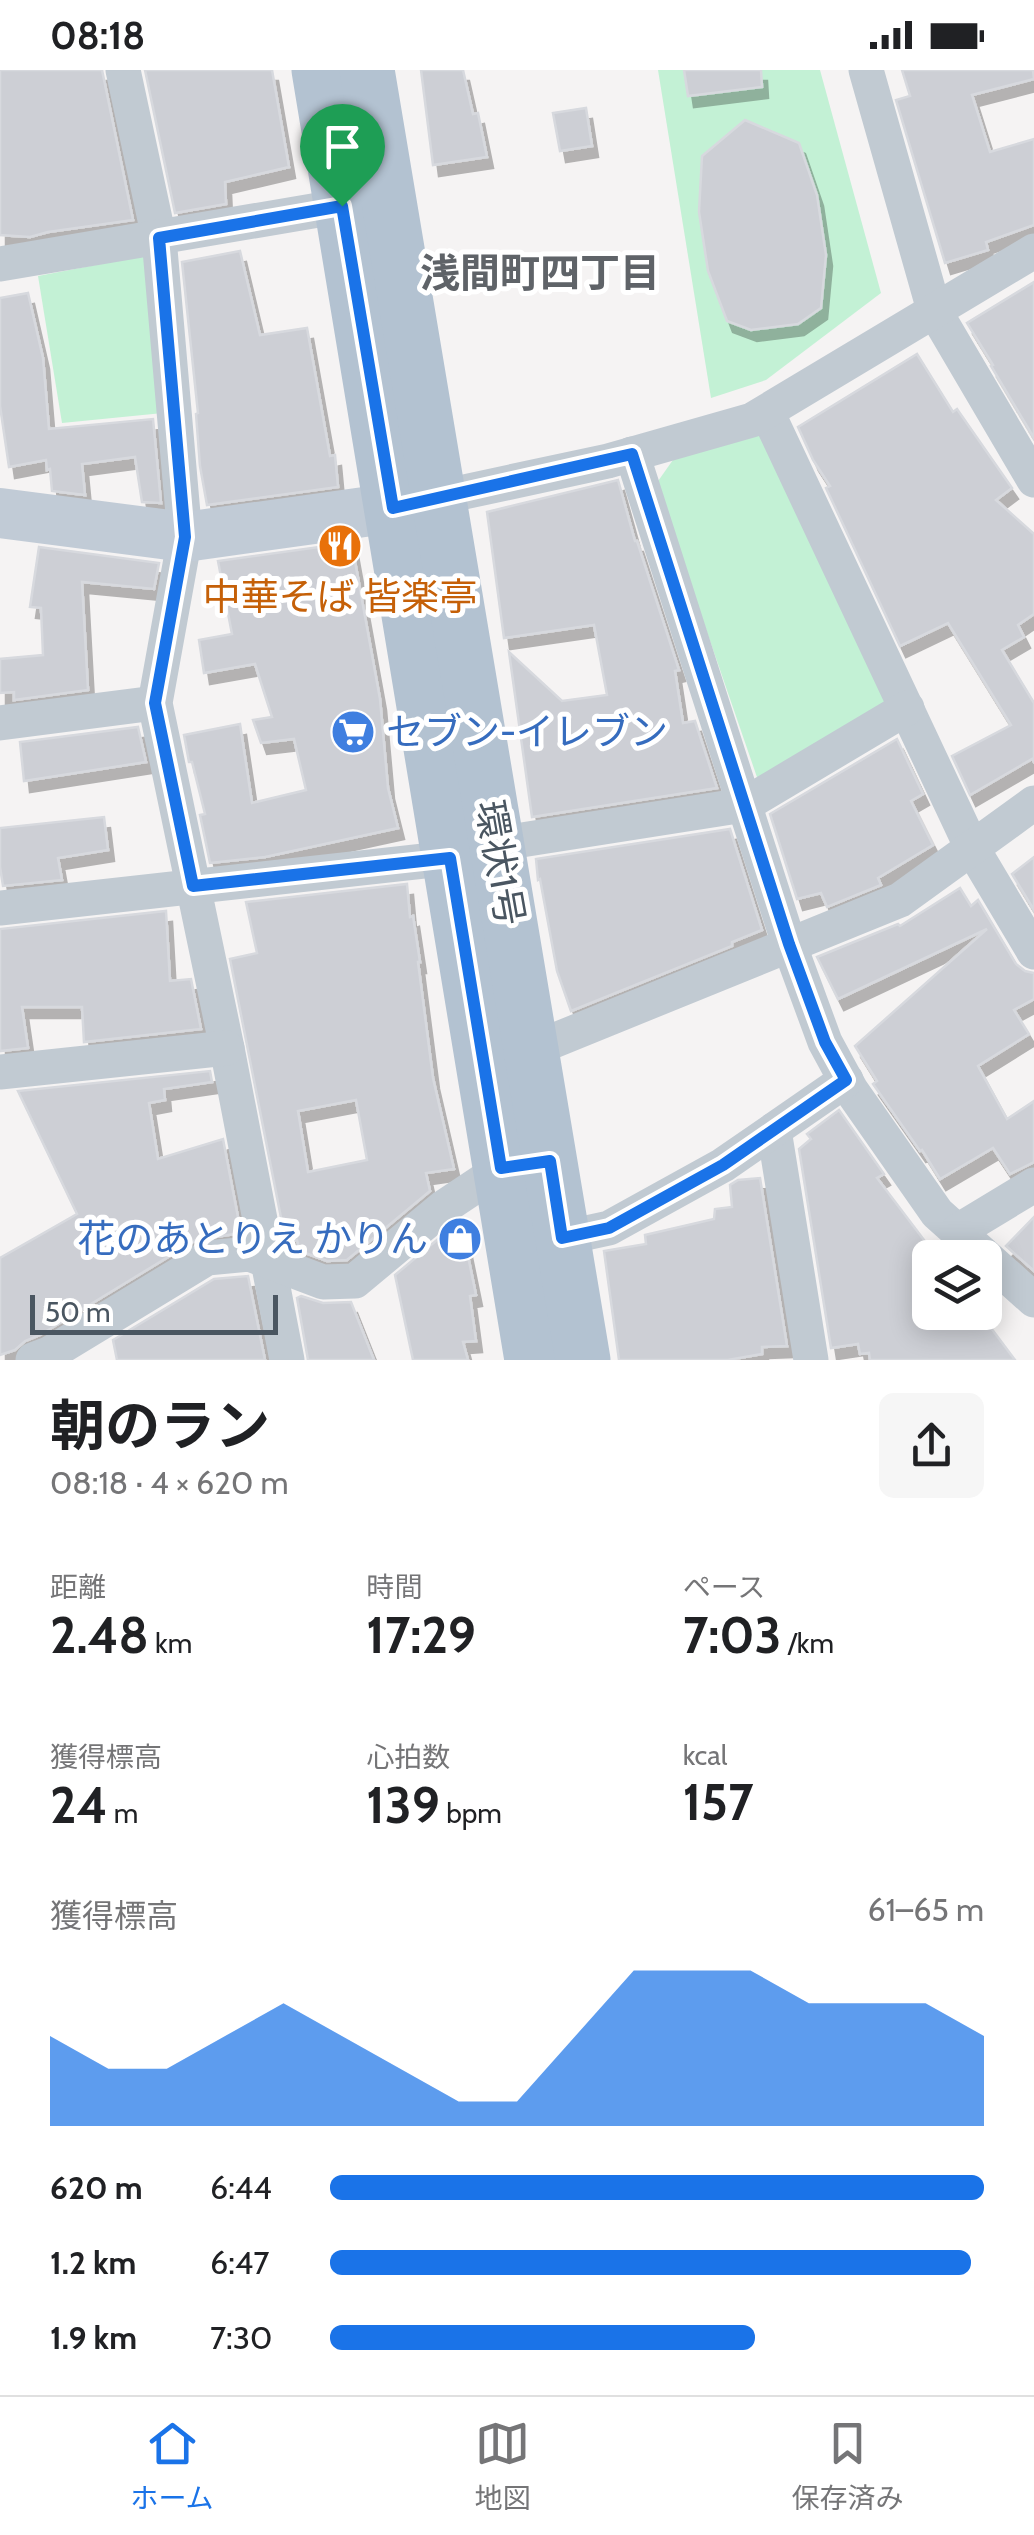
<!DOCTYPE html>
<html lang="ja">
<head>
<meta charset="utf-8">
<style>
	:root { --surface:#fff; --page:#f6f6f6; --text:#202124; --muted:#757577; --line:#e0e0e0; --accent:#1a73e8 }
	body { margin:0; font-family:Cabin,"Noto Sans JP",sans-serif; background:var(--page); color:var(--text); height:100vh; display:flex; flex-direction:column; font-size:38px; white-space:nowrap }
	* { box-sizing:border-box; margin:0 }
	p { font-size:32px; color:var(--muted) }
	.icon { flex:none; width:55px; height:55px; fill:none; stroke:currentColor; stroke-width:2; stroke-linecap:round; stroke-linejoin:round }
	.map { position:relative; height:1290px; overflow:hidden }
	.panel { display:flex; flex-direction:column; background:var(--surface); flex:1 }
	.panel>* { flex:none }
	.buttons { position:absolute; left:912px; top:1170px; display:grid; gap:20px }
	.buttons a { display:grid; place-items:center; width:90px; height:90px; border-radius:15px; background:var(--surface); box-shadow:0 5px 25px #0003; font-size:50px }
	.scale { position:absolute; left:30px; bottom:25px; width:248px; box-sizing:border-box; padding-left:10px; border:5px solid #4a5661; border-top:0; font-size:28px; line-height:35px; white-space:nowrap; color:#4a5661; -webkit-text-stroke:8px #fff; paint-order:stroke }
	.pin { position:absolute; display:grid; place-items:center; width:85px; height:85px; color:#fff; margin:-102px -42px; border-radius:50% 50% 50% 0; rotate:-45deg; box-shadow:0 0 10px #0007 }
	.pin .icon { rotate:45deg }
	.round { display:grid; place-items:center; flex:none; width:105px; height:105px; border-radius:15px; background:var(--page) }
	.overview { display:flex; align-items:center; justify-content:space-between; height:170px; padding:0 50px }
	h1 { font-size:55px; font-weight:700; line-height:75px }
	.metrics { display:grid; grid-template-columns:repeat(3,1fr); gap:15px; height:170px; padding:10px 50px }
	.metrics div { display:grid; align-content:center }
	.metrics b { font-size:50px; font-weight:700 }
	.metrics small { font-size:28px; font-weight:400 }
	.metrics p { font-size:28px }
	.chart { height:280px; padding:20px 50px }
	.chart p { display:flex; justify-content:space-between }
	.chart svg { width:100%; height:180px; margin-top:10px; fill:var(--accent); opacity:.7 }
	ul { padding:0 50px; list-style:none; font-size:32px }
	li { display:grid; grid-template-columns:160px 120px 1fr; align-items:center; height:75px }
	li i { height:25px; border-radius:12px; background:var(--accent) }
	.status { display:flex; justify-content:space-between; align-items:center; height:70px; padding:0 50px; background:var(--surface); direction:ltr }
	.status svg { height:28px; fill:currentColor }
	.tabs { display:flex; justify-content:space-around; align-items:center; height:140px; border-top:2px solid var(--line); background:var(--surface); font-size:28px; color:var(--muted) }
	.tabs a { display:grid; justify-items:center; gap:5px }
	.tabs .on { color:var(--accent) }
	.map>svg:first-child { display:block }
</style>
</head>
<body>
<div class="status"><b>08:18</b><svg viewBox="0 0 49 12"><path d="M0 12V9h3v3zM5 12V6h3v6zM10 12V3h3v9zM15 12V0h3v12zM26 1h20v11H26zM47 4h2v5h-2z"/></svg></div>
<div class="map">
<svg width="1034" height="1290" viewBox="0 0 1034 1290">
	<defs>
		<filter id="shadow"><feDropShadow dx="6" dy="11" stdDeviation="0" flood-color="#0004"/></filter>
	</defs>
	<rect width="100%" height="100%" fill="#f5f3f3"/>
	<g fill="#c3f1d5">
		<path d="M 658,0 L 820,0 L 881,223 L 766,310 L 711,328 Z"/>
		<path d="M 148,185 L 163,343 L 62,353 L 38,206 Z"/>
		<path d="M 765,360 L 888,634 L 759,713 L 656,414 L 675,387 Z"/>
	</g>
	<g fill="#cdcfd5" stroke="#d7d9de" stroke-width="2.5" fill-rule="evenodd" filter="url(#shadow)">
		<path d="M 0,0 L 102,0 L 133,150 L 48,162 L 30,167 L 0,165 Z"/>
		<path d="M 145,0 L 272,0 L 289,97 L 225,112 L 226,134 L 175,143 Z"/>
		<path d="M 421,0 L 463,0 L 473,44 L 478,43 L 487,87 L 433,95 Z"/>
		<path d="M 684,0 L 761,0 L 762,17 L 688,26 Z"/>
		<path d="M 902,0 L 1033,0 L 1034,9 L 972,25 L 990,82 L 1034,69 L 1034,155 L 986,172 L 988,180 L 945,193 L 896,30 L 910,26 Z"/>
		<path d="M 586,38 L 592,76 L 560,81 L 553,43 Z"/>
		<path d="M 745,50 L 799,73 L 817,125 L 826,185 L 821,238 L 798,254 L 751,260 L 727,251 L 708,201 L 699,142 L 702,86 Z"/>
		<path d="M 240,181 L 260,265 L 307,258 L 330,386 L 335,385 L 338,417 L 207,435 L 200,396 L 196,344 L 198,343 L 182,192 Z"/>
		<path d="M 1034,212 L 1034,368 L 991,296 L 993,295 L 967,253 Z"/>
		<path d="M 28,223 L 43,288 L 49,359 L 153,349 L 161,433 L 142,432 L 135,387 L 82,394 L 85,425 L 52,421 L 50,399 L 47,400 L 46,390 L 9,397 L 0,336 L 0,228 Z"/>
		<path d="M 917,284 L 953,342 L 957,339 L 1012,418 L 996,430 L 1034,464 L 1034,544 L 1018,555 L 1024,567 L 1002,580 L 1034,633 L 1034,692 L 1032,689 L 970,725 L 952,686 L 1011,655 L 948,553 L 900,576 L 826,418 L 830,416 L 813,390 L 798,357 Z"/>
		<path d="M 618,410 L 635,471 L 637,471 L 679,600 L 675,601 L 683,653 L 695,651 L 717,718 L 532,747 L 509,582 L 562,631 L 607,625 L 594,555 L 504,568 L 487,442 Z"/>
		<path d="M 348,473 L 352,475 L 380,629 L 388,718 L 398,758 L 265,787 L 210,793 L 200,745 L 205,744 L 192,692 L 189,692 L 184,665 L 240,654 L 252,733 L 306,720 L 294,669 L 261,673 L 253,650 L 272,647 L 255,594 L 204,603 L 199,570 L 232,564 L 218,491 Z"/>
		<path d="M 39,477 L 159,493 L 154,519 L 82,512 L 88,620 L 14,630 L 14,622 L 0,623 L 0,589 L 43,585 L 41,538 L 30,537 Z"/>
		<path d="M 138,657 L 146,692 L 24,711 L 20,672 Z"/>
		<path d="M 897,669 L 923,724 L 911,731 L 933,775 L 878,808 L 881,815 L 827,837 L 821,823 L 797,829 L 770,744 Z"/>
		<path d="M 104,747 L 108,780 L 58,788 L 62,810 L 3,816 L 0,797 L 0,758 Z"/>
		<path d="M 730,759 L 762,860 L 732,872 L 732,876 L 571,941 L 557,901 L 540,809 L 538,810 L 536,789 Z"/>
		<path d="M 1034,787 L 1034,840 L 1012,804 Z"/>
		<path d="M 407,814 L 410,847 L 413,846 L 420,892 L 418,892 L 433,1008 L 454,1099 L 426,1103 L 430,1121 L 347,1190 L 327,1191 L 300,1181 L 297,1170 L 286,1173 L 230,889 L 257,883 L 246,832 ZM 356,1030 L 367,1090 L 308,1102 L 298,1041 Z"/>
		<path d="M 960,818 L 971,836 L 978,830 L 1016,894 L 1025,901 L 1034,903 L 1034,929 L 1014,940 L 1029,964 L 978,996 L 1007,1049 L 1034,1031 L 1034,1092 L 1010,1104 L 993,1078 L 940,1109 L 922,1080 L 920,1081 L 873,1014 L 877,1011 L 855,976 L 987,859 L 838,929 L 817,887 L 898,854 L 900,856 Z"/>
		<path d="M 166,841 L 170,911 L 191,909 L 201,959 L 84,972 L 82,937 L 22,937 L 28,978 L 0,981 L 0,859 Z"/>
		<path d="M 210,1001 L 212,1012 L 164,1019 L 165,1030 L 149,1033 L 158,1089 L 223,1069 L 241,1163 L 196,1170 L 40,1265 L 25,1271 L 15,1280 L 0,1285 L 0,1188 L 77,1144 L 18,1021 Z"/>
		<path d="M 839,1040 L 884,1104 L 877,1108 L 930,1178 L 930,1242 L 979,1242 L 1015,1290 L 870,1290 L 869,1283 L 860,1284 L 858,1274 L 831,1278 L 799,1079 L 811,1069 L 807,1064 Z"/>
		<path d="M 760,1108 L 787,1276 L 762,1277 L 762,1284 L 728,1290 L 619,1290 L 604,1181 L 646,1174 L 645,1165 L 714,1149 L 715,1139 L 732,1137 L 730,1115 L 738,1110 Z"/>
		<path d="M 1034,1147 L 1034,1201 L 1006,1176 Z"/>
		<path d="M 462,1157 L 476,1225 L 470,1226 L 476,1271 L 463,1272 L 468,1290 L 413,1290 L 395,1205 L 449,1160 Z"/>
		<path d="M 248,1206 L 265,1290 L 117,1290 L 113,1270 L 214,1209 Z"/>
		<path d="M 301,1226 L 323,1233 L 351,1232 L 374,1290 L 308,1290 L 297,1228 Z"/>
	</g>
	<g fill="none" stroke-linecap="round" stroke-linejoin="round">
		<g stroke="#c1cad2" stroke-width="35">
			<path d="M 123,0 L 159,168 L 185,467 L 155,633 L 227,978 L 287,1290"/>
			<path d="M 866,0 L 934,240 L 1034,410"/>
			<path d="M 0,194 L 342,136"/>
			<path d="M 767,342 L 972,778 L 1034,882"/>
			<path d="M 632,384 L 789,874 L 825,972 L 851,1020 L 937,1143 L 1034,1230"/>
			<path d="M 422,431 L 608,391 L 752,350 L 1034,181"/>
			<path d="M 0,653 L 155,633"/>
			<path d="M 496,774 L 744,735 L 907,638"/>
			<path d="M 0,838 L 451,788"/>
			<path d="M 531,980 L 900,830 L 1034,733"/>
			<path d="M 0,1002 L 227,978"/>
			<path d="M 774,1060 L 811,1290"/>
			<path d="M 958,1161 L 1034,1115"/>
			<path d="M 563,1168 L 609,1158 L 723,1095 L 846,1010"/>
			<path d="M 33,1290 L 49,1284 L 207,1188 L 249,1184 L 323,1212 L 355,1211 L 444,1137 L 501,1099 L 519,1096"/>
		</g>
		<path stroke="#c1cbd6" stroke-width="50" d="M 0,443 L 185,467 L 393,438"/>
		<g stroke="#b3c2d1" stroke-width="55">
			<path d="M 319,0 L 532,1290"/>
			<path d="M 367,0 L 583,1290"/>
		</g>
	</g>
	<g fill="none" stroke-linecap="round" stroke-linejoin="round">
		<defs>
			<path id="route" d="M 342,136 L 393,438 L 632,384 L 789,874 L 825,972 L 846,1010 L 723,1095 L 609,1158 L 562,1168 L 550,1091 L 501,1098 L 450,788 L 193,816 L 155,633 L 185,467 L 159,168 Z"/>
		</defs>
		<use href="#route" stroke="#fff" stroke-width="20"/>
		<use href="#route" stroke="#1a73e8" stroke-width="12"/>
	</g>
	<defs>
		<symbol id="restaurant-disc" viewBox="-11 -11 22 22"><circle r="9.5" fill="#e8710a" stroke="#fff"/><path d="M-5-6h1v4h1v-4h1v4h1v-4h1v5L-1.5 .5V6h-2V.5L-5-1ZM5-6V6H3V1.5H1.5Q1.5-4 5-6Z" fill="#fff"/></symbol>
		<symbol id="supermarket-disc" viewBox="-11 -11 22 22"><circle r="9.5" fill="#3f7fe0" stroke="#fff"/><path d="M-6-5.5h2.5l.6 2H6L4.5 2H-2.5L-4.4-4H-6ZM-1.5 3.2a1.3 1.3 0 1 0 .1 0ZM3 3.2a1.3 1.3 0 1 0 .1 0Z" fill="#fff"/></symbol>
		<symbol id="shop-disc" viewBox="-11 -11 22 22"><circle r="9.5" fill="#3f7fe0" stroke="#fff"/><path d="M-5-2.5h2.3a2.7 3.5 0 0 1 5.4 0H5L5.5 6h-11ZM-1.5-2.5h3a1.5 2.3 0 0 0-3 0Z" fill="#fff"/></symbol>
	</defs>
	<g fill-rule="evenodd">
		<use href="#restaurant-disc" x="315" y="451" width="50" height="50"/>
		<use href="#supermarket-disc" x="328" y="637" width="50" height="50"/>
		<use href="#shop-disc" x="435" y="1144" width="50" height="50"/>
	</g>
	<g text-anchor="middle" stroke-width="10" stroke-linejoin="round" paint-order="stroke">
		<g font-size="38" fill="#c56008" stroke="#fff">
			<text x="340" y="540">中華そば 皆楽亭</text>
		</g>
		<g font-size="38" fill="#366cbe" stroke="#fff" text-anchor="start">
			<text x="386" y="675">セブン-イレブン</text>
			<text x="428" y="1182" text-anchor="end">花のあとりえ かりん</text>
		</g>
		<g font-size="38" fill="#4a5661" stroke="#fff">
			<text transform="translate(500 793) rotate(80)" y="13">環状1号</text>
		</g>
		<g font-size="40" font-weight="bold" fill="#5f6368" stroke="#fff">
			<text x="540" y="217">浅間町四丁目</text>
		</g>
	</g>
</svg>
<div class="buttons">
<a><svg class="icon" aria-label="layers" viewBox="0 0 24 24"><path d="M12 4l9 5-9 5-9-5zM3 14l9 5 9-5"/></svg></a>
</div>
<div class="scale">50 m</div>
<div class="pin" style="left:342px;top:136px;background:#1e9e55"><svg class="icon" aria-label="arrive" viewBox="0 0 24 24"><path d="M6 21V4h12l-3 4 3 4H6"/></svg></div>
</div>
<section class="panel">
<div class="overview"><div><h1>朝のラン</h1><p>08:18 · 4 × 620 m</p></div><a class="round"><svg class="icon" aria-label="share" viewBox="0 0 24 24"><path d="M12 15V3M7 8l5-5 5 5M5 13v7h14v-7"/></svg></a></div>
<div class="metrics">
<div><p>距離</p><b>2.48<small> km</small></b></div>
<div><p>時間</p><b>17:29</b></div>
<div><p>ペース</p><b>7:03<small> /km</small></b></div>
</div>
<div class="metrics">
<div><p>獲得標高</p><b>24<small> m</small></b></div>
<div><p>心拍数</p><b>139<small> bpm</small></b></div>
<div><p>kcal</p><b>157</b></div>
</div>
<div class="chart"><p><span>獲得標高</span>61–65 m</p>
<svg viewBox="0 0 160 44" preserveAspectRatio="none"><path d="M0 44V22L10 30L20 30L30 22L40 14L50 22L60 30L70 38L80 38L90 22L100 6L110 6L120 6L130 14L140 14L150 14L160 22V44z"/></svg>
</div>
<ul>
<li><b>620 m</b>6:44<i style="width:100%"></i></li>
<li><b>1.2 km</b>6:47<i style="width:98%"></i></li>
<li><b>1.9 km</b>7:30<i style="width:65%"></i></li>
</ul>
</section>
<nav class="tabs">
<a class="on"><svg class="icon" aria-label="home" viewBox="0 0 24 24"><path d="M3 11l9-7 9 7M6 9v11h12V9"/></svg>ホーム</a>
<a><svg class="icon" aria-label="map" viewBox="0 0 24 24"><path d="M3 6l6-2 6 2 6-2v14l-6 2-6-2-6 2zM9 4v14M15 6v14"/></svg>地図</a>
<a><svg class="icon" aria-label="saved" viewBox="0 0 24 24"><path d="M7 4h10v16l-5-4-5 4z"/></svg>保存済み</a>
</nav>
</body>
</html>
